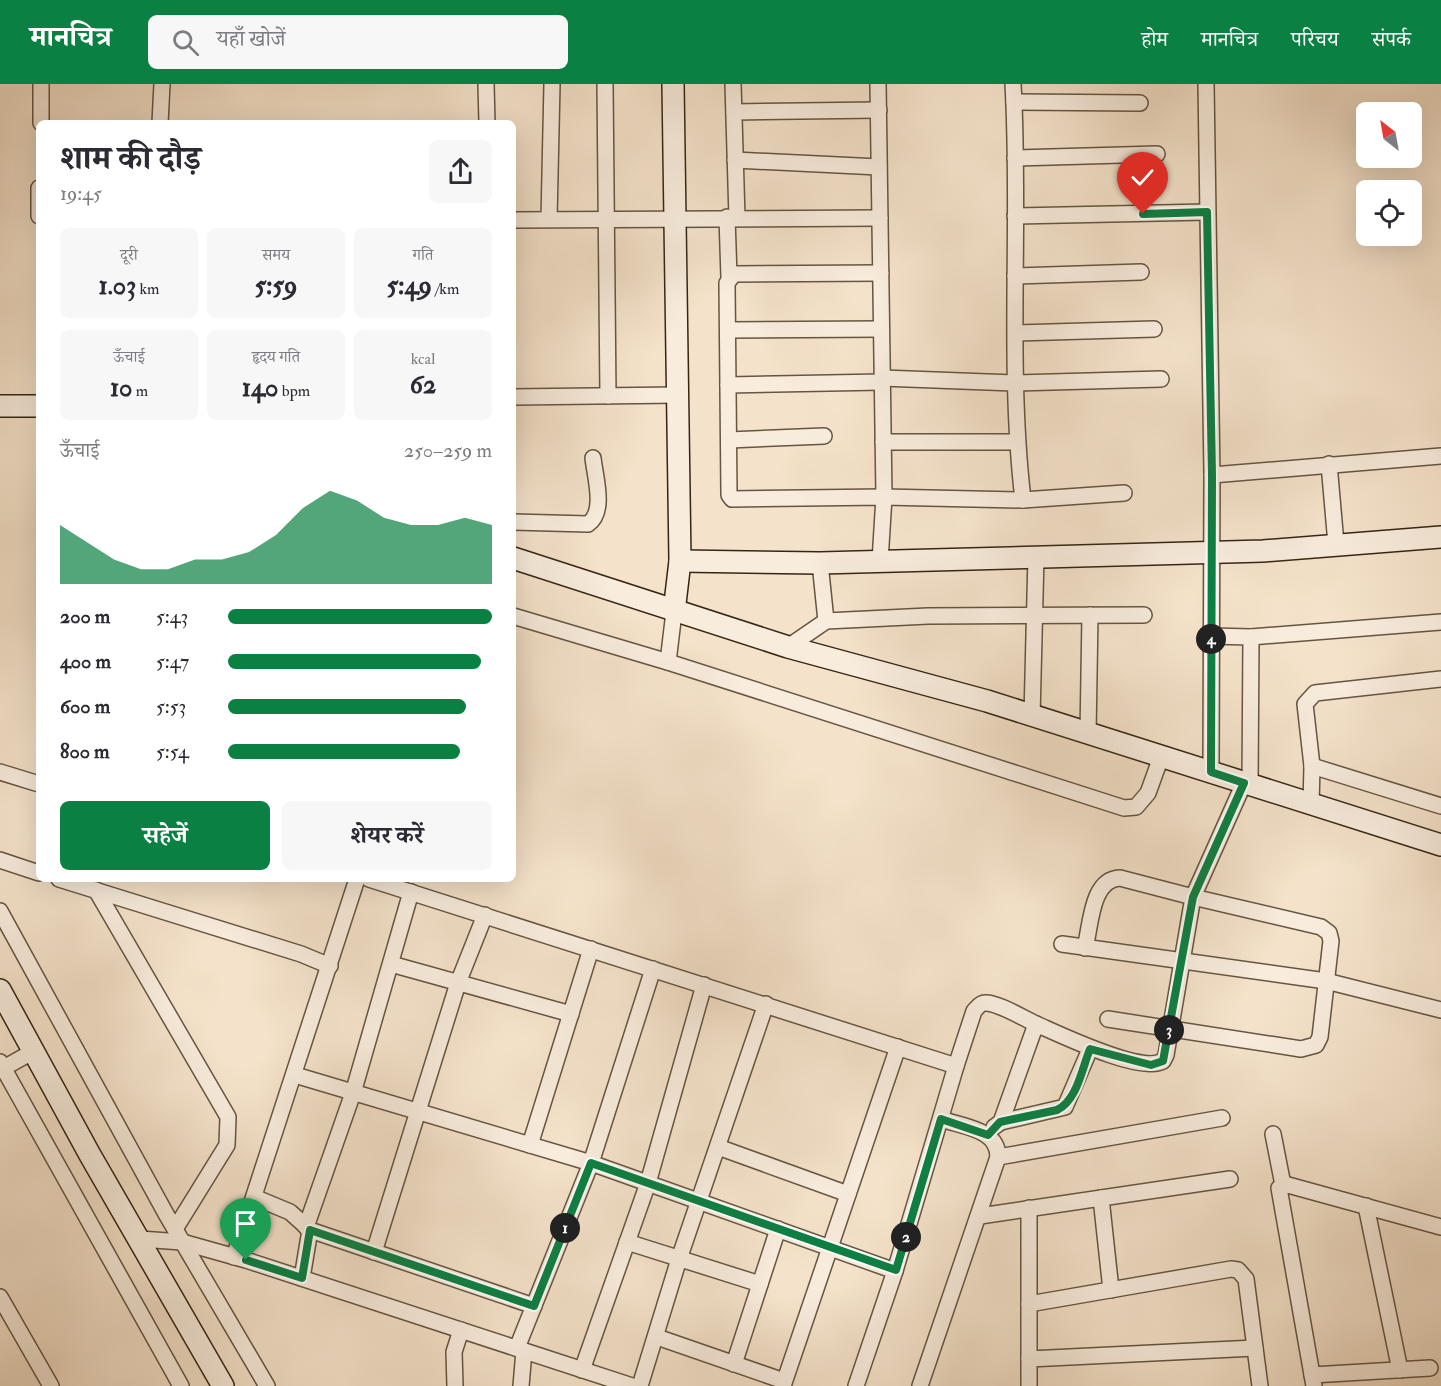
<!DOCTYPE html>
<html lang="hi">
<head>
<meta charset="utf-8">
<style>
	:root { --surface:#fff; --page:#f7f7f7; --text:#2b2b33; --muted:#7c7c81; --accent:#0b8043 }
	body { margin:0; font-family:"IM FELL Double Pica","Noto Serif Devanagari",serif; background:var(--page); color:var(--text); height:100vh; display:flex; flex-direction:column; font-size:22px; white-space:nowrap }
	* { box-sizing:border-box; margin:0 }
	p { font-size:20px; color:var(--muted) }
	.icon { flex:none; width:33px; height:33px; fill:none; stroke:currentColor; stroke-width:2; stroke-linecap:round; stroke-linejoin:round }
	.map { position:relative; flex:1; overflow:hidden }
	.side { position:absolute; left:36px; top:36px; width:480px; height:762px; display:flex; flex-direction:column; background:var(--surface); border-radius:9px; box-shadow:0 6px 24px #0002 }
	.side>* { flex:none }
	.needle { width:39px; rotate:329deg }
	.controls { position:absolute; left:1356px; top:18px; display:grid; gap:12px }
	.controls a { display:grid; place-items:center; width:66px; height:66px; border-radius:9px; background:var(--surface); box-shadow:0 6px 24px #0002; font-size:30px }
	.pin { position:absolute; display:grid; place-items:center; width:51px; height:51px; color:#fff; margin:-62px -26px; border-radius:50% 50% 50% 0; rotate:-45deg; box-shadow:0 0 6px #0007 }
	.pin .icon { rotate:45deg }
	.km { position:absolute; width:30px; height:30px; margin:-15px; border-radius:50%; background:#222; color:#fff; font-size:16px; line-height:30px; text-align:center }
	.round { display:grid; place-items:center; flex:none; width:63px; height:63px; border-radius:9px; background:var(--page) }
	.summary { display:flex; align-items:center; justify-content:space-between; height:102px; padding:0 24px }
	h1 { font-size:33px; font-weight:700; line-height:45px }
	.figures { display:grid; grid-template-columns:repeat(3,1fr); gap:9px; height:102px; padding:6px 24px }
	.figures div { display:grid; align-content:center; border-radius:9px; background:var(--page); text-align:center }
	.figures b { font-size:26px; font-weight:700 }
	.figures small { font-size:16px; font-weight:400 }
	.figures p { font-size:16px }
	.chart { height:168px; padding:12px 24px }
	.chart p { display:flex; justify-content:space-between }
	.chart svg { width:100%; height:108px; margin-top:6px; fill:var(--accent); opacity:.7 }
	.cta { display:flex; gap:12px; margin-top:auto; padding:12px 24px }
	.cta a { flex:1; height:69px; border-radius:9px; background:var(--accent); color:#fff; font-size:24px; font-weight:700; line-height:69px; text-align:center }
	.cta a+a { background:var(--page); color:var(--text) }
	ul { padding:0 24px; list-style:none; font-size:20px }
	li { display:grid; grid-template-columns:96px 72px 1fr; align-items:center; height:45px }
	li i { height:15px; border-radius:8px; background:var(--accent) }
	header { display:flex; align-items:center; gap:36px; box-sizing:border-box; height:84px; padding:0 30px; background:var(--accent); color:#fff }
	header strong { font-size:28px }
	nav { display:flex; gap:33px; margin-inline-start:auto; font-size:21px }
	.search { width:420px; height:54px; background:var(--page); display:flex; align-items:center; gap:15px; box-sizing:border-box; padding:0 21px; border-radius:9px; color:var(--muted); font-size:22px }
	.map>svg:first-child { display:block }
</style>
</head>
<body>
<header>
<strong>मानचित्र</strong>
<div class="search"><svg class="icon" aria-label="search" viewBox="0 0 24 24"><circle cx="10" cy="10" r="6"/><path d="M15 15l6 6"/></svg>यहाँ खोजें</div>
<nav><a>होम</a><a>मानचित्र</a><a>परिचय</a><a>संपर्क</a></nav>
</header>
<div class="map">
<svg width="1441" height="1302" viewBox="0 0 1441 1302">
	<rect width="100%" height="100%" fill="#f4e2ca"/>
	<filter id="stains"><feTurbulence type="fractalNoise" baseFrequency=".00333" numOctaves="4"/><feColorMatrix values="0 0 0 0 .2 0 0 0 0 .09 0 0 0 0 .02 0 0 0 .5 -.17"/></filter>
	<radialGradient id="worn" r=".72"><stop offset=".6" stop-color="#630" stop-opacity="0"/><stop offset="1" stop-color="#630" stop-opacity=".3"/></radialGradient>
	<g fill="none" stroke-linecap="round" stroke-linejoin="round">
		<defs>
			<g id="street">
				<path d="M 486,0 L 487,39"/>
				<path d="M 605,0 L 608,312"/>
				<path d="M 733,0 L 737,134"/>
				<path d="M 878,0 L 884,413 L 880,477"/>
				<path d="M 1013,0 C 1021,139 1007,278 1023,416"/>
				<path d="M 1206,0 L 1212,391 L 1211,688"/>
				<path d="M 1014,18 L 1140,19"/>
				<path d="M 734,28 L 879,26"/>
				<path d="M 41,39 L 41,0"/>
				<path d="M 160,39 L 162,0"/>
				<path d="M 1015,74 L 1157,70"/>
				<path d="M 735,76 L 879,83"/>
				<path d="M 39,104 L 39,132"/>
				<path d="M 1015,132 L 1207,128"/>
				<path d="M 727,133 L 729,193"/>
				<path d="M 549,135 L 552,0"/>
				<path d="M 513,136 L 880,134"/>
				<path d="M 881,189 L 734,190 L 727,199 L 729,411 L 732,415 L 884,413 L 1023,416 L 1124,409"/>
				<path d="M 1015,192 L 1141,188"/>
				<path d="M 728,246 L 881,245"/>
				<path d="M 1016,249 L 1154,245"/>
				<path d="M 882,294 L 1014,299 L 1161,295"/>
				<path d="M 728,301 L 882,298"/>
				<path d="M 513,313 L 678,311"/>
				<path d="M 729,356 L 824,352"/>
				<path d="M 883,358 L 1016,358"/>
				<path d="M 1329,380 L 1336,460"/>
				<path d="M 1212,391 L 1441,372"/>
				<path d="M 513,438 L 588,440 C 606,428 595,393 593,374"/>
				<path d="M 820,479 L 826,537"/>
				<path d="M 513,532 L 668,578 L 1124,724 L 1136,723 L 1148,709 L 1161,673"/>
				<path d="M 1211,552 L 1251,553 L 1441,538"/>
				<path d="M 788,563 L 826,537 L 928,532 L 1144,531"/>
				<path d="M 668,578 L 674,528"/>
				<path d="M 1032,632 L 1036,472"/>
				<path d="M 1088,650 L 1090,531"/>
				<path d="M 1312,682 L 1441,722"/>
				<path d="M 0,688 L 39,700"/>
				<path d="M 1250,701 L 1251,553"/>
				<path d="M 1311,720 L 1312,682 L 1305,620 L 1315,609 L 1441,595"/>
				<path d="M 0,776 L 39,789"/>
				<path d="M 59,795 L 301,870 L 330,882"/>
				<path d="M 369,795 L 956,982 L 895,1187 L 856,1302"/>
				<path d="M 96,806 L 228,1033 L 227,1061 L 175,1145"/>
				<path d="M 0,827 L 166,1130 L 267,1302"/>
				<path d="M 1062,860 L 1326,897 L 1441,926"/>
				<path d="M 391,880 L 571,930"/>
				<path d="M 1108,935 L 1301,965 L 1316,961 L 1320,953 L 1331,857 L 1329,849 L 1321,843 L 1193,813 L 1244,699"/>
				<path d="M 0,978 L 181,1302"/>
				<path d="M 956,982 L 974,927 C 977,924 980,919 985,919 C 997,918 1025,935 1036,940"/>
				<path d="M 0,986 L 34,967"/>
				<path d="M 295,991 L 591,1079 L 895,1187"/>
				<path d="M 1001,1038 L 1036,940 C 1059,950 1141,990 1163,977 L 1166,971 L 1193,813 L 1120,794 C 1091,795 1091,841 1085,864"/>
				<path d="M 994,1043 L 1001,1038 L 1065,1023 L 1090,965"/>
				<path d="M 1273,1050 L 1283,1101"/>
				<path d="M 530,1061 L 591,865"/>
				<path d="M 718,1063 L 848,1110"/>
				<path d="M 998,1073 L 1222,1034"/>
				<path d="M 254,1113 L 290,1128 L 310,1146 L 534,1222"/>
				<path d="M 1101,1114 L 1111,1206"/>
				<path d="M 1366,1122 L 1400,1286"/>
				<path d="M 1029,1124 L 1029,1302"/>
				<path d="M 980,1132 L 1230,1095"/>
				<path d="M 306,1143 L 353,1009 L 411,808"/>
				<path d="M 140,1155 L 182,1158 L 246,1176 L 632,1302"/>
				<path d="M 627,1158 L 760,1200"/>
				<path d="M 374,1168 L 458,899 L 485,831"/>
				<path d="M 234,1173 L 357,795"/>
				<path d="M 302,1194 L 310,1146"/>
				<path d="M 0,1213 L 51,1302"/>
				<path d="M 1029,1220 L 1231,1185 L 1238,1186 L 1246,1195 L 1260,1302"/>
				<path d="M 657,1253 L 784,1297"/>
				<path d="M 517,1264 L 591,1079 L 653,885"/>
				<path d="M 1029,1275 L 1255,1264"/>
				<path d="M 734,1280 L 778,1145"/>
				<path d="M 582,1286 L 648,1099 L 704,901"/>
				<path d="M 1312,1291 L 1430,1284"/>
				<path d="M 455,1302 L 454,1268 L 461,1246"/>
				<path d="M 521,1302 L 524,1267"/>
				<path d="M 640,1302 L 679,1175 L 766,920"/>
				<path d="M 783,1302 L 898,963"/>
				<path d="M 920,1302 L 998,1073 C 998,1045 964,1043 941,1035"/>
				<path d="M 1314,1302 L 1279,1104 L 1288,1101 L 1441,1143"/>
			</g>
			<g id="secondary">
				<path d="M 673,0 L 680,477 L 674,528"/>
				<path d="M 0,322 L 39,322"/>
				<path d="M 513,474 L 788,563 L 987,617 L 1441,761"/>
				<path d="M 680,477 L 820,479 L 1263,467 L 1441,453"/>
				<path d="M 0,906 L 90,1071 L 223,1302"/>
			</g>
		</defs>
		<use href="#street" stroke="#655541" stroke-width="18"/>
		<use href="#secondary" stroke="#352613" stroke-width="24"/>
		<use href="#street" stroke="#f8ecdd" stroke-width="15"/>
		<use href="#secondary" stroke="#f8ecdd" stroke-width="21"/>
	</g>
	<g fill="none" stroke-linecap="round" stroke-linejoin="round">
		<defs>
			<path id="route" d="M 246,1176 L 302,1194 L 310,1146 L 534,1222 L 591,1079 L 896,1186 L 941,1035 L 988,1051 L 1000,1038 L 1057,1026 C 1077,1017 1082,984 1090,965 L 1151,981 L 1163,977 L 1193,813 L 1244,699 L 1211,688 L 1212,391 L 1207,128 L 1143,130"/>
		</defs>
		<use href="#route" stroke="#fff" stroke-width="12"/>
		<use href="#route" stroke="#0b8043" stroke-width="8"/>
	</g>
	<rect width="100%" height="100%" filter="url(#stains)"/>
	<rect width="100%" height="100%" fill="url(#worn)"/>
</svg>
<div class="controls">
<a><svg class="needle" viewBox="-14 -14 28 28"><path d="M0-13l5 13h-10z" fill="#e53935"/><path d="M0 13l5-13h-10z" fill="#7c7c81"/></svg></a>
<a><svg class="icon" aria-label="locate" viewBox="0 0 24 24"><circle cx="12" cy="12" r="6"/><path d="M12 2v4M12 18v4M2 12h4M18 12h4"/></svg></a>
</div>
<div class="pin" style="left:246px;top:1176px;background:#1e9e55"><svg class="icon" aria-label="arrive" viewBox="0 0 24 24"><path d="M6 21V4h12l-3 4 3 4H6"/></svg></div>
<div class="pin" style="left:1143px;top:130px;background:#d93025"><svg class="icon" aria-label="check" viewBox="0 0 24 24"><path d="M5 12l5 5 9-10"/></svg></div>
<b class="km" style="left:565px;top:1144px">1</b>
<b class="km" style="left:906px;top:1153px">2</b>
<b class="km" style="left:1169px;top:946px">3</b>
<b class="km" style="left:1211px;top:555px">4</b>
<section class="side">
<div class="summary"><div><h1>शाम की दौड़</h1><p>19:45</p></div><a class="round"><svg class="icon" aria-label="share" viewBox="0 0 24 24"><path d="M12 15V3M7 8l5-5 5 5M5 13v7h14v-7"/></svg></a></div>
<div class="figures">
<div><p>दूरी</p><b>1.03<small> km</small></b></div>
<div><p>समय</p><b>5:59</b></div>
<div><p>गति</p><b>5:49<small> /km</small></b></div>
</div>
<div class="figures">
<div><p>ऊँचाई</p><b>10<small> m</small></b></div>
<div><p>हृदय गति</p><b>140<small> bpm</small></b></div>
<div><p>kcal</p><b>62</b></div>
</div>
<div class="chart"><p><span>ऊँचाई</span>250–259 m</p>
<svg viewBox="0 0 160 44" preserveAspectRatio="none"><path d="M0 44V20L10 27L20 34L30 38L40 38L50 34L60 34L70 31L80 24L90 13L100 6L110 10L120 17L130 20L140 20L150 17L160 20V44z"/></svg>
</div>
<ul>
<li><b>200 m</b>5:43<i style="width:100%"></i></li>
<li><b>400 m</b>5:47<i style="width:96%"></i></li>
<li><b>600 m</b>5:53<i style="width:90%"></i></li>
<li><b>800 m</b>5:54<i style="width:88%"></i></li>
</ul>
<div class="cta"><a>सहेजें</a><a>शेयर करें</a></div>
</section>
</div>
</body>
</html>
